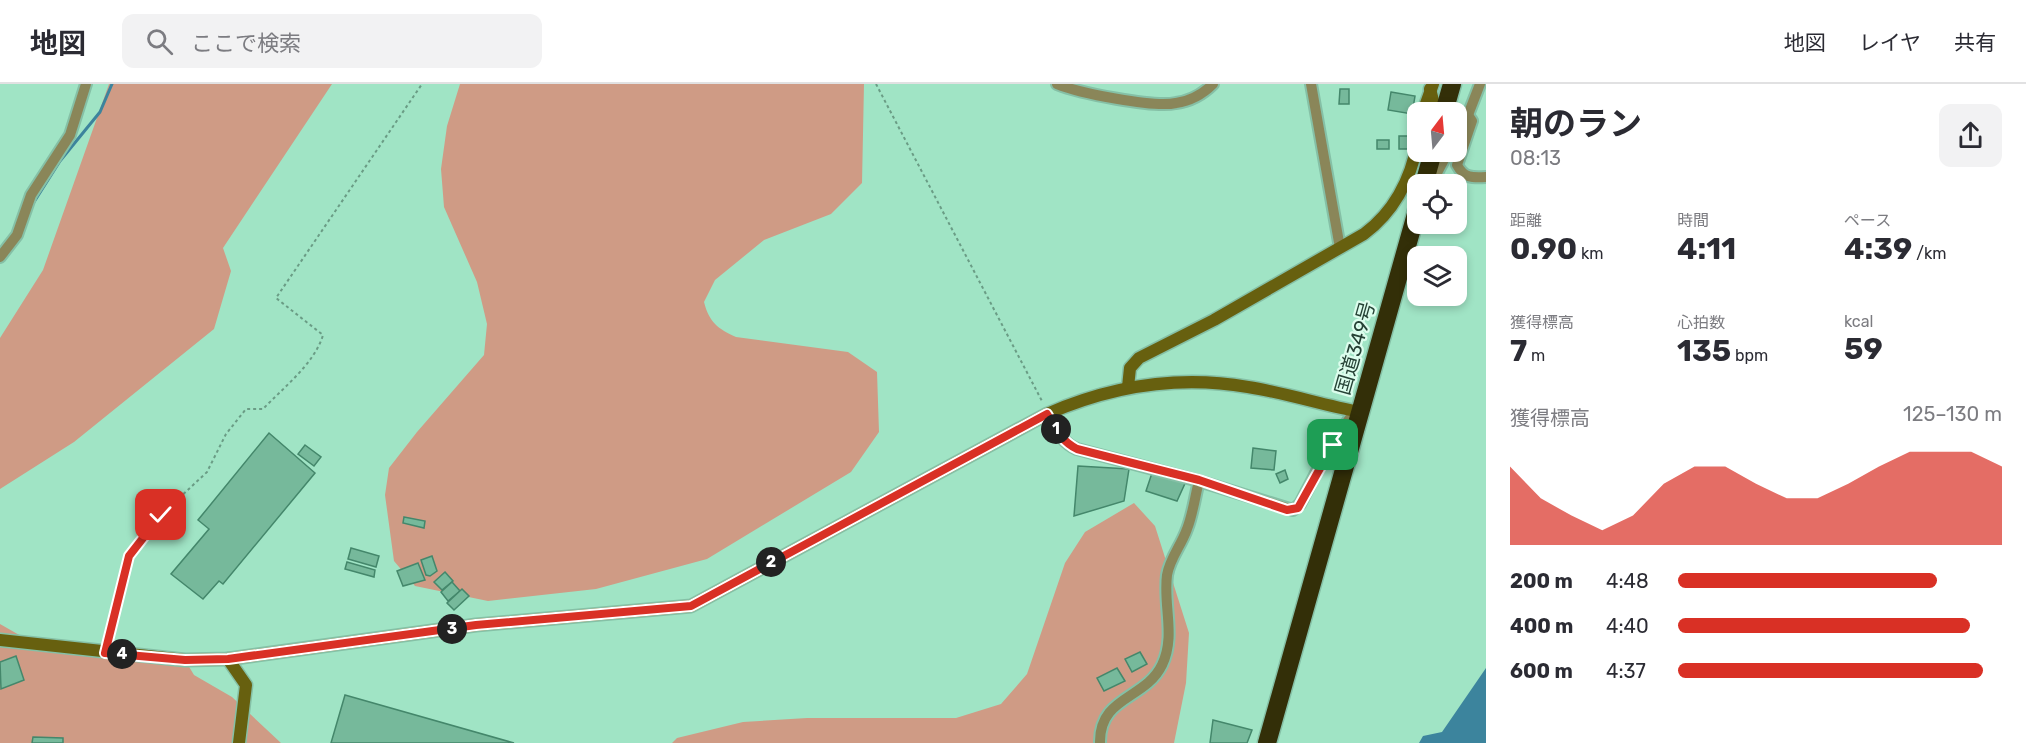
<!DOCTYPE html>
<html lang="ja">
<head>
<meta charset="utf-8">
<style>
	:root { --surface:#fff; --page:#f2f2f3; --text:#2b2b33; --muted:#7c7c81; --line:#e1e1e2; --accent:#d93025 }
	body { margin:0; font-family:Rubik,"Noto Sans JP",sans-serif; background:var(--page); color:var(--text); height:100vh; display:flex; flex-direction:column; font-size:22px; white-space:nowrap }
	* { box-sizing:border-box; margin:0 }
	p { font-size:20px; color:var(--muted) }
	.icon { flex:none; width:33px; height:33px; fill:none; stroke:currentColor; stroke-width:2; stroke-linecap:round; stroke-linejoin:round }
	.map { position:relative; flex:1; overflow:hidden }
	.sheet { display:flex; flex-direction:column; background:var(--surface); width:540px }
	.sheet>* { flex:none }
	.needle { width:39px; rotate:16deg }
	.controls { position:absolute; left:1407px; top:18px; display:grid; gap:12px }
	.controls a { display:grid; place-items:center; width:60px; height:60px; border-radius:12px; background:var(--surface); box-shadow:0 3px 9px #0003; font-size:30px }
	.pin { position:absolute; display:grid; place-items:center; width:51px; height:51px; color:#fff; margin:-26px; border-radius:12px; box-shadow:0 3px 9px #0006 }
	.km { position:absolute; width:30px; height:30px; margin:-15px; border-radius:50%; background:#222; color:#fff; font-size:16px; line-height:30px; text-align:center }
	.round { display:grid; place-items:center; flex:none; width:63px; height:63px; border-radius:12px; background:var(--page) }
	.overview { display:flex; align-items:center; justify-content:space-between; height:102px; padding:0 24px }
	h1 { font-size:33px; font-weight:700; line-height:45px }
	.metrics { display:grid; grid-template-columns:repeat(3,1fr); gap:9px; height:102px; padding:6px 24px }
	.metrics div { display:grid; align-content:center }
	.metrics b { font-size:30px; font-weight:700 }
	.metrics small { font-size:16px; font-weight:400 }
	.metrics p { font-size:16px }
	.chart { height:168px; padding:12px 24px }
	.chart p { display:flex; justify-content:space-between }
	.chart svg { width:100%; height:108px; margin-top:6px; fill:var(--accent); opacity:.7 }
	ul { padding:0 24px; list-style:none; font-size:20px }
	li { display:grid; grid-template-columns:96px 72px 1fr; align-items:center; height:45px }
	li i { height:15px; border-radius:8px; background:var(--accent) }
	header { display:flex; align-items:center; gap:36px; box-sizing:border-box; height:84px; padding:0 30px; background:var(--surface); border-bottom:2px solid var(--line) }
	header strong { font-size:28px }
	nav { display:flex; gap:33px; margin-inline-start:auto; font-size:21px }
	.search { width:420px; height:54px; background:var(--page); display:flex; align-items:center; gap:15px; box-sizing:border-box; padding:0 21px; border-radius:12px; color:var(--muted); font-size:22px }
	main { display:flex; flex:1; min-height:0 }
	.map>svg:first-child { display:block }
</style>
</head>
<body>
<header>
<strong>地図</strong>
<div class="search"><svg class="icon" aria-label="search" viewBox="0 0 24 24"><circle cx="10" cy="10" r="6"/><path d="M15 15l6 6"/></svg>ここで検索</div>
<nav><a>地図</a><a>レイヤ</a><a>共有</a></nav>
</header>
<main>
<div class="map">
<svg width="1486" height="659" viewBox="0 0 1486 659">
	<rect width="100%" height="100%" fill="#a0e4c5"/>
	<g fill="#cf9b85">
		<path d="M 109,0 L 332,0 L 223,164 L 231,187 L 214,245 L 74,358 L 0,405 L 0,254 L 43,186 Z"/>
		<path d="M 460,0 L 864,0 L 862,99 L 831,130 L 764,156 L 715,196 L 704,218 C 709,238 718,245 736,253 L 848,268 L 877,288 L 879,348 L 851,388 L 707,475 L 596,505 L 488,517 L 415,502 L 394,477 L 385,411 L 389,384 L 417,348 L 484,271 L 487,240 L 477,198 L 444,123 L 441,85 L 447,42 Z"/>
		<path d="M 1134,419 L 1155,442 L 1189,549 L 1186,599 L 1174,659 L 672,659 L 677,654 L 743,638 L 807,634 L 956,634 L 1001,620 L 1027,590 L 1065,479 L 1085,448 Z"/>
		<path d="M 0,540 L 35,560 L 185,576 L 194,591 L 232,613 L 281,659 L 0,659 Z"/>
	</g>
	<path fill="#3c849d" d="M 1486,584 L 1486,659 L 1419,659 L 1423,652 L 1442,648 Z"/>
	<g fill="none" stroke-linecap="round" stroke-linejoin="round">
		<path stroke="#3c849d" stroke-width="3" d="M 34,118 L 60,77 L 100,28 L 112,0"/>
	</g>
	<g fill="#76b99b" stroke="#44876b" stroke-width="1.5">
		<path d="M 1340,5 L 1349,5 L 1349,20 L 1339,20 Z"/>
		<path d="M 1391,8 L 1415,12 L 1412,30 L 1388,26 Z"/>
		<rect x="1399" y="52" width="9" height="13"/>
		<rect x="1377" y="56" width="12" height="9"/>
		<path d="M 269,349 L 315,389 L 223,500 L 219,497 L 203,515 L 171,490 L 209,445 L 198,436 Z"/>
		<path d="M 305,361 L 321,373 L 314,382 L 298,370 Z"/>
		<path d="M 1253,364 L 1276,367 L 1274,386 L 1251,384 Z"/>
		<path d="M 1078,382 L 1129,385 L 1124,417 L 1074,432 Z"/>
		<path d="M 1285,386 L 1288,395 L 1280,399 L 1276,390 Z"/>
		<path d="M 1152,389 L 1187,395 L 1177,417 L 1146,407 Z"/>
		<path d="M 404,433 L 425,437 L 424,444 L 403,439 Z"/>
		<path d="M 351,464 L 379,472 L 376,483 L 348,475 Z"/>
		<path d="M 432,472 L 437,487 L 430,492 L 426,491 L 421,476 Z"/>
		<path d="M 347,478 L 375,486 L 374,493 L 345,485 Z"/>
		<path d="M 418,479 L 425,496 L 403,502 L 397,487 Z"/>
		<path d="M 445,488 L 453,497 L 442,506 L 434,498 Z"/>
		<path d="M 452,498 L 460,507 L 448,517 L 441,508 Z"/>
		<path d="M 462,505 L 469,512 L 454,526 L 447,519 Z"/>
		<path d="M 1140,568 L 1147,580 L 1132,588 L 1125,575 Z"/>
		<path d="M 16,572 L 24,596 L 1,605 L 0,578 Z"/>
		<path d="M 1117,584 L 1125,597 L 1104,607 L 1097,594 Z"/>
		<path d="M 345,611 L 514,659 L 331,659 Z"/>
		<path d="M 1213,636 L 1252,646 L 1247,659 L 1210,659 Z"/>
		<path d="M 33,653 L 63,654 L 63,659 L 32,659 Z"/>
	</g>
	<g fill="none" stroke-linecap="round" stroke-linejoin="round">
		<defs>
			<g id="street">
				<path d="M 1057,0 C 1079,9 1154,24 1176,19 C 1191,17 1203,10 1213,0"/>
				<path d="M 1311,0 L 1340,164"/>
				<path d="M 1468,31 L 1480,0"/>
				<path d="M 1456,50 L 1468,31 L 1472,37 L 1457,81 C 1464,94 1472,94 1486,93"/>
				<path d="M 1428,99 L 1437,89 L 1448,68"/>
				<path d="M 0,173 L 17,151 L 31,111 L 70,51 L 86,0"/>
				<path d="M 1047,330 C 1056,345 1061,358 1077,365 L 1199,397 L 1293,426 L 1300,420 L 1327,368 L 1354,328"/>
				<path d="M 1100,659 C 1099,612 1145,616 1162,581 C 1176,552 1163,522 1167,491 C 1170,474 1181,462 1187,445 C 1193,430 1195,412 1199,397"/>
			</g>
			<g id="secondary">
				<path d="M 1430,5 L 1436,28"/>
				<path d="M 1423,28 L 1433,0"/>
				<path d="M 1128,303 L 1130,284 L 1139,274 L 1214,236 L 1364,150 C 1395,127 1411,95 1418,57"/>
				<path d="M 0,556 L 185,576 L 228,575 L 476,541 L 691,522 L 1047,330 C 1111,302 1179,291 1248,303 C 1286,309 1322,321 1360,328"/>
				<path d="M 228,575 L 246,601 L 239,659"/>
			</g>
			<g id="highway">
				<path d="M 1444,28 L 1452,0"/>
				<path d="M 1424,100 L 1433,68"/>
				<path d="M 1267,659 L 1418,123"/>
			</g>
		</defs>
		<use href="#street" stroke="#85c0a6" stroke-width="14"/>
		<use href="#secondary" stroke="#85c0a6" stroke-width="15"/>
		<use href="#highway" stroke="#85c0a6" stroke-width="21"/>
		<g stroke="#6a9c85" stroke-width="2" stroke-dasharray="3 3" stroke-linecap="butt">
			<path d="M 876,0 L 1043,319"/>
			<path d="M 109,555 L 129,472 L 161,431 L 207,388 L 226,350 L 246,325 L 263,325 C 283,304 315,279 323,251 L 276,214 L 422,0"/>
		</g>
		<use href="#street" stroke="#8a8659" stroke-width="10"/>
		<use href="#secondary" stroke="#67600f" stroke-width="12"/>
		<use href="#highway" stroke="#332f08" stroke-width="18"/>
	</g>
	<g fill="none" stroke-linecap="round" stroke-linejoin="round">
		<defs>
			<path id="route" d="M 161,431 L 129,472 L 105,569 L 185,576 L 228,575 L 476,541 L 691,522 L 1047,330 C 1056,345 1061,357 1077,365 L 1199,396 L 1287,426 L 1298,424 L 1333,361"/>
		</defs>
		<use href="#route" stroke="#fff" stroke-width="12"/>
		<use href="#route" stroke="#d93025" stroke-width="8"/>
	</g>
	<g text-anchor="middle" stroke-width="4.5" stroke-linejoin="round" paint-order="stroke">
		<g font-size="20" fill="#264236" stroke="#dcfded">
			<text transform="translate(1355 264) rotate(-74)" y="7">国道349号</text>
		</g>
	</g>
</svg>
<div class="controls">
<a><svg class="needle" viewBox="-14 -14 28 28"><path d="M0-13l5 13h-10z" fill="#e53935"/><path d="M0 13l5-13h-10z" fill="#7c7c81"/></svg></a>
<a><svg class="icon" aria-label="locate" viewBox="0 0 24 24"><circle cx="12" cy="12" r="6"/><path d="M12 2v4M12 18v4M2 12h4M18 12h4"/></svg></a>
<a><svg class="icon" aria-label="layers" viewBox="0 0 24 24"><path d="M12 4l9 5-9 5-9-5zM3 14l9 5 9-5"/></svg></a>
</div>
<div class="pin" style="left:1333px;top:361px;background:#1e9e55"><svg class="icon" aria-label="arrive" viewBox="0 0 24 24"><path d="M6 21V4h12l-3 4 3 4H6"/></svg></div>
<div class="pin" style="left:161px;top:431px;background:#d93025"><svg class="icon" aria-label="check" viewBox="0 0 24 24"><path d="M5 12l5 5 9-10"/></svg></div>
<b class="km" style="left:1056px;top:345px">1</b>
<b class="km" style="left:771px;top:478px">2</b>
<b class="km" style="left:452px;top:545px">3</b>
<b class="km" style="left:122px;top:570px">4</b>
</div>
<section class="sheet">
<div class="overview"><div><h1>朝のラン</h1><p>08:13</p></div><a class="round"><svg class="icon" aria-label="share" viewBox="0 0 24 24"><path d="M12 15V3M7 8l5-5 5 5M5 13v7h14v-7"/></svg></a></div>
<div class="metrics">
<div><p>距離</p><b>0.90<small> km</small></b></div>
<div><p>時間</p><b>4:11</b></div>
<div><p>ペース</p><b>4:39<small> /km</small></b></div>
</div>
<div class="metrics">
<div><p>獲得標高</p><b>7<small> m</small></b></div>
<div><p>心拍数</p><b>135<small> bpm</small></b></div>
<div><p>kcal</p><b>59</b></div>
</div>
<div class="chart"><p><span>獲得標高</span>125–130 m</p>
<svg viewBox="0 0 160 44" preserveAspectRatio="none"><path d="M0 44V12L10 25L20 32L30 38L40 32L50 19L60 12L70 12L80 19L90 25L100 25L110 19L120 12L130 6L140 6L150 6L160 12V44z"/></svg>
</div>
<ul>
<li><b>200 m</b>4:48<i style="width:80%"></i></li>
<li><b>400 m</b>4:40<i style="width:90%"></i></li>
<li><b>600 m</b>4:37<i style="width:94%"></i></li>
</ul>
</section>
</main>
</body>
</html>
